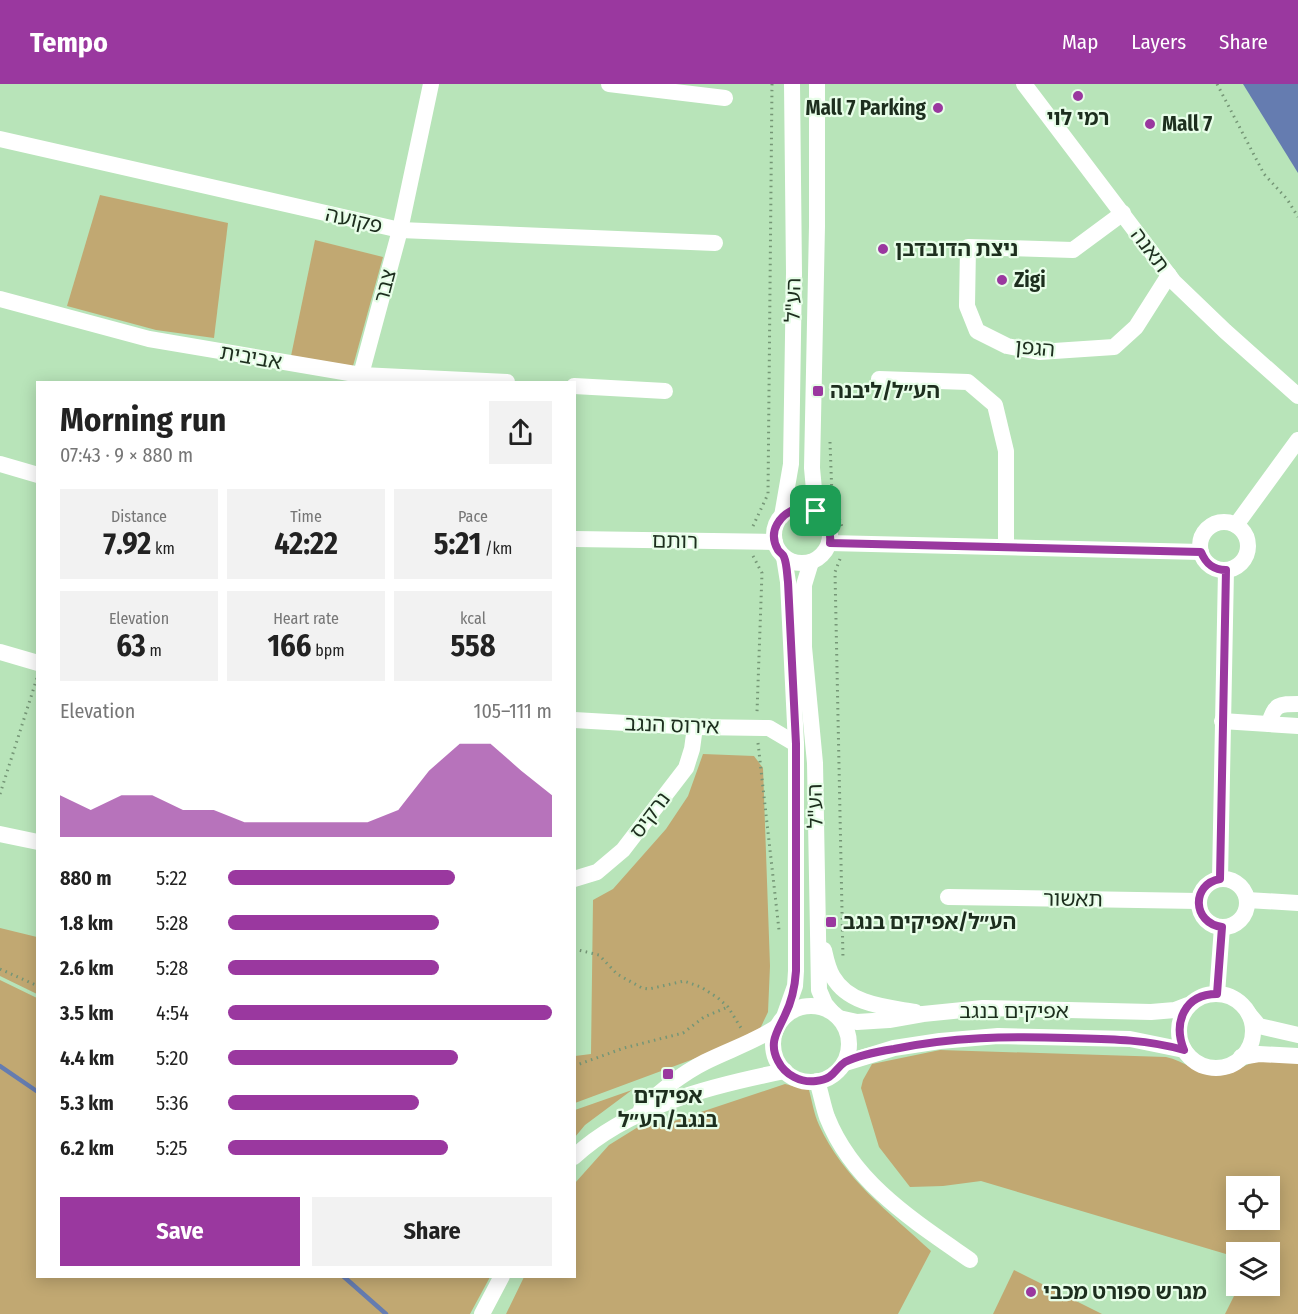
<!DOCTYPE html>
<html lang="en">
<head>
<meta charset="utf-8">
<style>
	:root { --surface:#fff; --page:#f2f2f2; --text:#222; --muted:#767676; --accent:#9a389f }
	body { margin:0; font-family:"Fira Sans Condensed","Noto Sans Hebrew",sans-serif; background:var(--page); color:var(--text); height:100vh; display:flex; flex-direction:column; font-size:22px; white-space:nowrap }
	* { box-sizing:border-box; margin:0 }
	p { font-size:20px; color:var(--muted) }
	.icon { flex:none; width:33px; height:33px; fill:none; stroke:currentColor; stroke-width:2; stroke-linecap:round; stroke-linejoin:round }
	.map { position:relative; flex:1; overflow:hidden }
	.panel { position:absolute; left:36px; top:297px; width:540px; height:897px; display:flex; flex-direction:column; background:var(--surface); border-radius:0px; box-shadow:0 3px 15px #0003 }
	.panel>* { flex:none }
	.tools { position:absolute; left:1226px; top:1092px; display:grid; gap:12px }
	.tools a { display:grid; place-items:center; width:54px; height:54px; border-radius:0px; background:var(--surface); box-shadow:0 3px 15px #0003; font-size:30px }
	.pin { position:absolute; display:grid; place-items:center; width:51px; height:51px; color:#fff; margin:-26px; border-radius:12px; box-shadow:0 3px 9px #0006 }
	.round { display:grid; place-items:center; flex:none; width:63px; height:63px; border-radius:0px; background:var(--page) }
	.head { display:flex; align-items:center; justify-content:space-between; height:102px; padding:0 24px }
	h1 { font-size:33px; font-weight:700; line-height:45px }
	.figures { display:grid; grid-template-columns:repeat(3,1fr); gap:9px; height:102px; padding:6px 24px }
	.figures div { display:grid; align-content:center; border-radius:0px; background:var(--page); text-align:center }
	.figures b { font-size:30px; font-weight:700 }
	.figures small { font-size:16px; font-weight:400 }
	.figures p { font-size:16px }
	.chart { height:168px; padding:12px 24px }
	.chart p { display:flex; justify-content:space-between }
	.chart svg { width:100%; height:108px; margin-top:6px; fill:var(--accent); opacity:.7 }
	.primary-button { display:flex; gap:12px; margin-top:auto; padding:12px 24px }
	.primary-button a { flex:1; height:69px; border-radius:0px; background:var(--accent); color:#fff; font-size:24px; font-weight:700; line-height:69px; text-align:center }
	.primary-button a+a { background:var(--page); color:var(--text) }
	ul { padding:0 24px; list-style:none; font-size:20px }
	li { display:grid; grid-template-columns:96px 72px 1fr; align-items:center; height:45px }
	li i { height:15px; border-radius:8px; background:var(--accent) }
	header { display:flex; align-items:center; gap:36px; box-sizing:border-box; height:84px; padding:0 30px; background:var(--accent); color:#fff }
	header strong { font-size:28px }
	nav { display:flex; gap:33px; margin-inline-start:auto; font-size:21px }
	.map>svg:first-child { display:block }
</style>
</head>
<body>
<header>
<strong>Tempo</strong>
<nav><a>Map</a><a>Layers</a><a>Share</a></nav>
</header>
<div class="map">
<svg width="1298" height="1230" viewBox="0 0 1298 1230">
	<rect width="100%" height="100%" fill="#b8e4b9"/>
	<g fill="#c1a872" fill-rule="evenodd">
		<path d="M 100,111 L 228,139 L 214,254 L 156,246 L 67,222 Z"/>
		<path d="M 315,156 L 383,173 L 353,282 L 291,272 Z"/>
		<path d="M 703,670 L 754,672 L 763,684 L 770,882 L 768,928 L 758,949 L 734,960 L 575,1019 L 575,972 L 591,970 L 593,816 L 613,805 L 666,745 L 688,712 Z"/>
		<path d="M 0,844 L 37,853 L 37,910 L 0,892 Z"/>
		<path d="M 0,896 L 37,914 L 38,1192 L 490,1193 L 470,1230 L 0,1230 Z"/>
		<path d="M 940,966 L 1166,973 C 1184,977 1197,989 1215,991 C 1232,993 1240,982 1255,978 C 1268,975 1285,978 1298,978 L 1298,1230 L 1225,1230 L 1239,1202 L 1269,1202 L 1269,1168 L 1236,1168 L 1236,1173 L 981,1097 L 943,1102 L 910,1103 L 879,1063 L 861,1004 L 863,996 L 872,980 ZM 1236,1102 L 1269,1102 L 1269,1136 L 1236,1136 Z"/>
		<path d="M 785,1000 L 809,1006 C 812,1017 814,1030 819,1041 C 843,1094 890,1129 931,1167 L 898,1230 L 506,1230 L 524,1193 L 574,1192 L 575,1099 L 609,1061 L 638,1043 L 674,1037 Z"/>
		<path d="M 632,1006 L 585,1041 L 575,1053 L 575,1026 Z"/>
		<path d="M 1014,1186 L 1102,1230 L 993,1230 Z"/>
	</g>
	<path fill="#657cb0" d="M 1243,0 L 1298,0 L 1298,89 Z"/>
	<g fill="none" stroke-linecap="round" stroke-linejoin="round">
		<g stroke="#657cb0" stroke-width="4.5">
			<path d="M 0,982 L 38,1008"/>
			<path d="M 343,1192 L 386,1230"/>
		</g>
		<g stroke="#759676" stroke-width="3" stroke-dasharray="1.5 4.5" stroke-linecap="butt">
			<path d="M 1217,0 L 1264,90 L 1287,115 L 1298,133"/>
			<path d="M 830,358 L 832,412 L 843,446"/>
			<path d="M 753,442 L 768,410 L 772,0"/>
			<path d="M 753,472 L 762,489 L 757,628"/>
			<path d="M 840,475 L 835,488 L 843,875"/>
			<path d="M 758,659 L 779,846"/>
			<path d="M 0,710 L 37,594"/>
			<path d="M 574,865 L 599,871 L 617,890 L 642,904 L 649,905 L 684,897 L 701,903 L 718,914 L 728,923 L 741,944"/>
			<path d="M 0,885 L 38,902"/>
			<path d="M 574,982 L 624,964 L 683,949 L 704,933 L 728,923"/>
		</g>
		<g stroke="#fff" stroke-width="16">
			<path d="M 609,0 L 725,14"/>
			<path d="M 1024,0 L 1174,198 L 1225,247 L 1298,312"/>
			<path d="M 0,55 L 400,146 L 715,159"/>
			<path d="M 1123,129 L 1073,166 L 968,163 L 967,222 L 977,247 L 1007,262 L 1039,268 L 1114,263 L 1136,243 L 1169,191"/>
			<path d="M 0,215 L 149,255 L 361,291 L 507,298"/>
			<path d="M 879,295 L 968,298 L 995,321 L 1006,367 L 1006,463"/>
			<path d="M 359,298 L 400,146 L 431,0"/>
			<path d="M 574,302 L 665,307"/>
			<path d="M 0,380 L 38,391"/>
			<circle cx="802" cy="451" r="28"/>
			<path d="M 816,427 L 812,384 L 817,142 L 817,0"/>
			<path d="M 782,432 L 791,380 L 794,189 L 792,0"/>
			<circle cx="1224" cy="462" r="24"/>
			<path d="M 1236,441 L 1298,356"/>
			<path d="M 574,455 L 775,458"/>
			<path d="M 829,459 L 1201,468"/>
			<path d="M 811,478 L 804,501 L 804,563 L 815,679 L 819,906 L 825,920 L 831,927"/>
			<path d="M 0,568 L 38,579"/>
			<path d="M 574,636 L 695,643 L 769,644 L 796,660"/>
			<path d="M 1222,637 L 1298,642"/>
			<path d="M 1269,640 C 1274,620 1279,620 1298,620"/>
			<path d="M 0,750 L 38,758"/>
			<circle cx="1223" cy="819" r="24"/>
			<path d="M 574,795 L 597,788 L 623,766 L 686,684 L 692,665 L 695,643"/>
			<path d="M 1220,795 L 1226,486"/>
			<path d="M 948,813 L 1198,817"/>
			<path d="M 1247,816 L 1298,819"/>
			<path d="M 824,866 C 826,875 828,885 833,893 C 849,921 887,923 915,928"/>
			<path d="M 1217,910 L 1222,843"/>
			<circle cx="1216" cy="947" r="37"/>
			<circle cx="811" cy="960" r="38"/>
			<path d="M 1249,930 L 1259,942 L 1298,951"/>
			<path d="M 784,933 L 795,902 L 796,887 L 796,660 L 788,498 L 784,473"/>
			<path d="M 839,934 L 857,938 L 889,936 L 923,930 L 983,924 L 1151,928 L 1175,926 L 1188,921"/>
			<path d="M 1241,973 L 1259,970 L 1298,972"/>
			<path d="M 845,979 L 894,964 L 940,957 L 998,952 L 1130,955 L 1184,966"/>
			<path d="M 817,997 C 821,1009 823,1022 827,1033 C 853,1099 914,1137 970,1176"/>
			<path d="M 641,1025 C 661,1007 681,990 705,978 C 729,966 754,958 777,943"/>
			<path d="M 574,1073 C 628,1022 714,1001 785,987"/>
			<path d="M 482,1230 L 502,1192"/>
		</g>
	</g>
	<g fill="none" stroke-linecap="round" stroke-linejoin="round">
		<defs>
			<path id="route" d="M 798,424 C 819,424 832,437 830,459 L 1201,468 C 1206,480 1213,486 1226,486 L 1220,795 C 1191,800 1192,839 1222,843 L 1217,910 C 1184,910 1173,939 1184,966 C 1145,955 1107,955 1067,954 C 1009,952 951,953 894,965 C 881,967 857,972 845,978 C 834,985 835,995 816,997 C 801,999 785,991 778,977 C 768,958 778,947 785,931 C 792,917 795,902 796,887 L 796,660 L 788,498 C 787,491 787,480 784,473 C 783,470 780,469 778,466 C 767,447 780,430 798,424 Z"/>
		</defs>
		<use href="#route" stroke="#fff" stroke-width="12"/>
		<use href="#route" stroke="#9a389f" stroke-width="8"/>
	</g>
	<g fill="#9a389f" stroke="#e8fee9" stroke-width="2">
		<circle cx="1078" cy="12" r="6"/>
		<circle cx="938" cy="24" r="6"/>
		<circle cx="1150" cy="40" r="6"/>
		<circle cx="883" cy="165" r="6"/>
		<circle cx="1002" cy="196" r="6"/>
		<rect x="812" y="301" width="12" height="12" rx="3"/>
		<rect x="825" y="832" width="12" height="12" rx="3"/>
		<rect x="662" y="984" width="12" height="12" rx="3"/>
		<circle cx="1031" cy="1208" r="6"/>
	</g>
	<g text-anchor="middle" stroke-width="4.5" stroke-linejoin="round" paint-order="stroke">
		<g font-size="21" font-weight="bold" fill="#1d2e1e" stroke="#e8fee9" text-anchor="start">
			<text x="926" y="31" text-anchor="end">Mall 7 Parking</text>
			<text x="1078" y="41" text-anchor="middle">רמי לוי</text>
			<text x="1162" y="47">Mall 7</text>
			<text x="895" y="172">ניצת הדובדבן</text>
			<text x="1014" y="203">Zigi</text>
			<text x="830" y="314">הע״ל/ליבנה</text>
			<text x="843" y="845">הע״ל/אפיקים בנגב</text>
			<text x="668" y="1019" text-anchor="middle">אפיקים<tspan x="668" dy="24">בנגב/הע״ל</tspan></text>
			<text x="1043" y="1215">מגרש ספורט מכבי</text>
		</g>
		<g font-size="21" fill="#1d2e1e" stroke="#e8fee9">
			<text transform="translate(354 136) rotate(13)" y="7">פקועה</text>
			<text transform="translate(1150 166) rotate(53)" y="7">תאנה</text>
			<text transform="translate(385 202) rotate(-75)" y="7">צבר</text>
			<text transform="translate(793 216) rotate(-89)" y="7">הע"ל</text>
			<text transform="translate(1035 264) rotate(5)" y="7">הגפן</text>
			<text transform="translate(251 273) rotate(10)" y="7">אביבית</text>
			<text transform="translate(675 457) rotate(1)" y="7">רותם</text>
			<text transform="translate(672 641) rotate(2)" y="7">אירוס הנגב</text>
			<text transform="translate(815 722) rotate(-91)" y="7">הע"ל</text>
			<text transform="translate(650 731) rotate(-53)" y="7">נרקיס</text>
			<text transform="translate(1073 815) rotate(1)" y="7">תאשור</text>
			<text x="1014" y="934">אפיקים בנגב</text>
		</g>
	</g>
</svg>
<div class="tools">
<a><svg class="icon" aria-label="locate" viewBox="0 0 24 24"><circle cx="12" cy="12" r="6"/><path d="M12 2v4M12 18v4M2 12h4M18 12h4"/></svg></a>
<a><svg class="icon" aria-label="layers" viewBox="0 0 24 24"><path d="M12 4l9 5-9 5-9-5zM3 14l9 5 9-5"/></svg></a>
</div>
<div class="pin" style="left:816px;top:427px;background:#1e9e55"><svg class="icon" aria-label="arrive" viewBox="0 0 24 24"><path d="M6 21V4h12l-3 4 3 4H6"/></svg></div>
<section class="panel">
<div class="head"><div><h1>Morning run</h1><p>07:43 · 9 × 880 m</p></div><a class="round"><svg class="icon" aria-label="share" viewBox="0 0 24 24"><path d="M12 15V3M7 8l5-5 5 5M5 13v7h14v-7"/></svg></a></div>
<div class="figures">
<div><p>Distance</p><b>7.92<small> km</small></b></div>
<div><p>Time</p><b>42:22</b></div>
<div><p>Pace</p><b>5:21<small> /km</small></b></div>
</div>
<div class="figures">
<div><p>Elevation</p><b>63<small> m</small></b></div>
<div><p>Heart rate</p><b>166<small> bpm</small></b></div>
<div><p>kcal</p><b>558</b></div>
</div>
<div class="chart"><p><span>Elevation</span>105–111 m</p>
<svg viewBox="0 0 160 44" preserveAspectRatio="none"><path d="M0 44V27L10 33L20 27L30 27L40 33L50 33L60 38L70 38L80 38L90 38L100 38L110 33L120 17L130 6L140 6L150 17L160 27V44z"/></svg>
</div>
<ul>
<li><b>880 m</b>5:22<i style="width:70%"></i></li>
<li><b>1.8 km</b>5:28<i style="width:65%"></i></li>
<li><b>2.6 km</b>5:28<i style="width:65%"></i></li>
<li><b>3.5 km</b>4:54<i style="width:100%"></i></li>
<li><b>4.4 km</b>5:20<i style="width:71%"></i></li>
<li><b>5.3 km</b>5:36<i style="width:59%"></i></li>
<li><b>6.2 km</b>5:25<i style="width:68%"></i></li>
</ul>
<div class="primary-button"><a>Save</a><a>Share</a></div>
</section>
</div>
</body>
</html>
